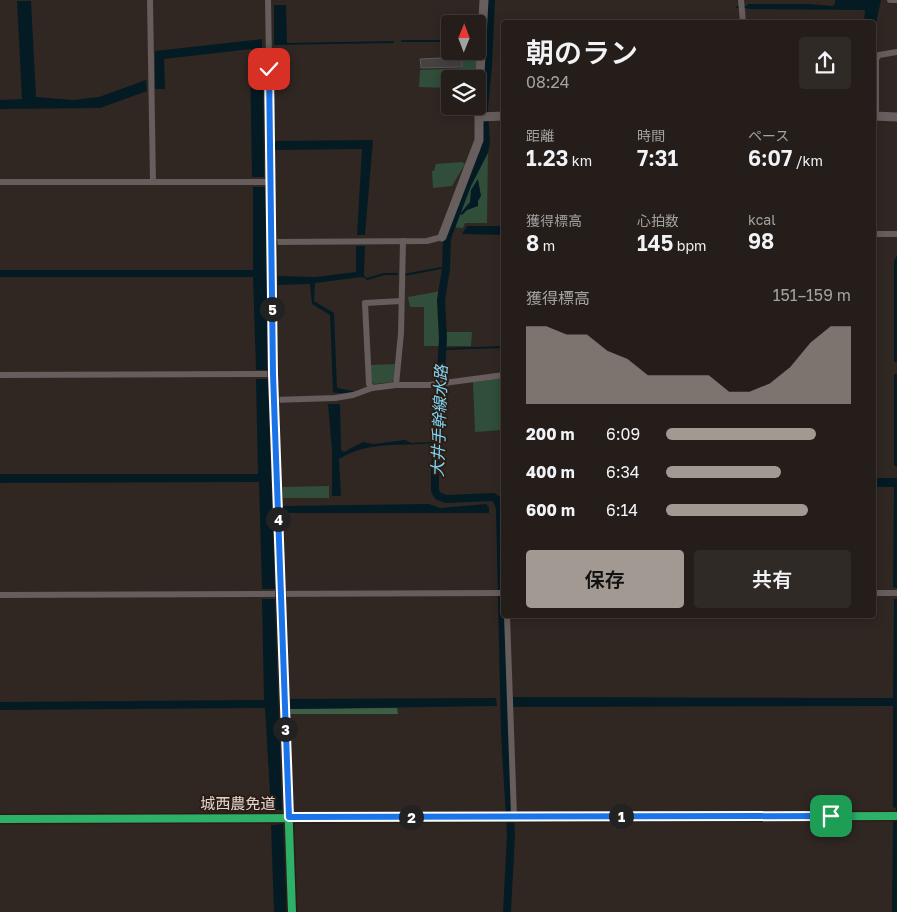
<!DOCTYPE html>
<html lang="ja">
<head>
<meta charset="utf-8">
<style>
	:root { --surface:#241d1a; --page:#302a27; --text:#f1f3f6; --muted:#a3a2a2; --line:#413b39; --accent:#a39993 }
	body { margin:0; font-family:"Golos Text","Noto Sans JP",sans-serif; background:var(--page); color:var(--text); height:100vh; display:flex; flex-direction:column; font-size:19px; white-space:nowrap }
	* { box-sizing:border-box; margin:0 }
	p { font-size:16px; color:var(--muted) }
	.icon { flex:none; width:28px; height:28px; fill:none; stroke:currentColor; stroke-width:2; stroke-linecap:round; stroke-linejoin:round }
	.map { position:relative; flex:1; overflow:hidden }
	.side { position:absolute; left:501px; top:20px; width:375px; height:598px; display:flex; flex-direction:column; background:var(--surface); border-radius:5px; box-shadow:0 2px 12px #0003,0 0 0 1px var(--line) }
	.side>* { flex:none }
	.needle { width:32px; rotate:1deg }
	.buttons { position:absolute; left:441px; top:15px; display:grid; gap:10px }
	.buttons a { display:grid; place-items:center; width:45px; height:45px; border-radius:5px; background:var(--surface); box-shadow:0 2px 12px #0003,0 0 0 1px var(--line); font-size:25px }
	.pin { position:absolute; display:grid; place-items:center; width:42px; height:42px; color:#fff; margin:-21px; border-radius:10px; box-shadow:0 2px 8px #0006 }
	.km { position:absolute; width:25px; height:25px; margin:-12px; border-radius:50%; background:#222; color:#fff; font-size:14px; line-height:25px; text-align:center }
	.round { display:grid; place-items:center; flex:none; width:52px; height:52px; border-radius:5px; background:var(--page) }
	.headline { display:flex; align-items:center; justify-content:space-between; height:85px; padding:0 25px }
	h1 { font-size:28px; font-weight:600; line-height:38px }
	.metrics { display:grid; grid-template-columns:repeat(3,1fr); gap:8px; height:85px; padding:5px 25px }
	.metrics div { display:grid; align-content:center }
	.metrics b { font-size:21px; font-weight:600 }
	.metrics small { font-size:14px; font-weight:400 }
	.metrics p { font-size:14px }
	.chart { height:140px; padding:10px 25px }
	.chart p { display:flex; justify-content:space-between }
	.chart svg { width:100%; height:90px; margin-top:5px; fill:var(--accent); opacity:.7 }
	.cta { display:flex; gap:10px; margin-top:auto; padding:10px 25px }
	.cta a { flex:1; height:58px; border-radius:5px; background:var(--accent); color:#111; font-size:20px; font-weight:600; line-height:58px; text-align:center }
	.cta a+a { background:var(--page); color:var(--text) }
	ul { padding:0 25px; list-style:none; font-size:16px }
	li { display:grid; grid-template-columns:80px 60px 1fr; align-items:center; height:38px }
	li i { height:12px; border-radius:6px; background:var(--accent) }
	.map>svg:first-child { display:block }
</style>
</head>
<body>
<div class="map">
<svg width="897" height="912" viewBox="0 0 897 912">
	<rect width="100%" height="100%" fill="#302723"/>
	<g fill="#304e39">
		<path d="M 463,54 L 477,54 L 475,79 L 450,79 L 450,88 L 419,87 L 420,70 L 462,68 Z"/>
		<path d="M 488,147 L 487,223 L 465,223 L 463,228 L 452,227 L 470,183 Z"/>
		<path d="M 462,162 L 465,164 L 452,186 L 433,188 L 432,171 L 434,171 L 436,164 Z"/>
		<path d="M 441,291 L 440,332 L 472,332 L 471,346 L 424,346 L 424,307 L 410,307 L 408,297 Z"/>
		<path d="M 395,364 L 394,379 L 392,382 L 374,384 L 371,381 L 370,365 Z"/>
		<path d="M 501,378 L 501,430 L 475,432 L 473,382 Z"/>
		<path d="M 329,486 L 329,498 L 281,498 L 280,487 Z"/>
	</g>
	<path fill="#3c5f46" d="M 397,708 L 398,714 L 289,714 L 289,709 Z"/>
	<g fill="#041b24">
		<path d="M 835,0 L 881,0 L 874,32 L 874,22 L 864,22 L 865,10 L 747,9 L 747,4 L 808,4 L 832,6 L 835,4 Z"/>
		<path d="M 17,1 L 31,1 L 36,97 L 73,100 L 99,97 L 146,80 L 147,91 L 100,108 L 0,109 L 0,100 L 22,99 Z"/>
		<path d="M 274,5 L 286,5 L 287,43 L 394,41 L 394,43 L 274,45 Z"/>
		<path d="M 262,39 L 262,53 L 251,53 L 251,49 L 164,59 L 165,89 L 155,89 L 155,51 Z"/>
		<path d="M 250,60 L 263,60 L 264,177 L 252,177 Z"/>
		<path d="M 373,140 L 365,235 L 357,235 L 362,149 L 275,150 L 275,141 Z"/>
		<path d="M 478,179 L 481,196 L 478,201 L 478,206 L 467,210 L 462,215 L 460,214 L 470,202 L 471,190 Z"/>
		<path d="M 253,187 L 265,187 L 268,370 L 256,370 L 253,277 L 0,277 L 0,270 L 253,270 Z"/>
		<path d="M 467,226 L 504,226 L 504,235 L 462,234 Z"/>
		<path d="M 356,246 L 365,246 L 364,275 L 367,279 L 362,277 L 315,283 L 314,301 L 334,313 L 337,388 L 353,391 L 364,388 C 354,393 343,395 333,392 L 330,315 L 312,304 L 310,284 L 276,285 L 277,276 L 315,277 L 356,272 Z"/>
		<path d="M 897,256 L 897,362 L 894,362 L 894,261 Z"/>
		<path d="M 894,374 L 897,374 L 897,467 L 894,465 Z"/>
		<path d="M 256,379 L 268,379 L 275,589 L 262,589 L 259,482 L 0,483 L 0,474 L 258,474 Z"/>
		<path d="M 328,404 L 340,404 L 341,450 L 344,452 L 363,442 L 373,444 L 405,440 L 411,443 L 433,442 L 433,443 C 398,447 371,440 339,459 L 341,496 L 332,496 L 332,450 Z"/>
		<path d="M 874,478 L 897,478 L 897,588 L 893,587 L 894,487 L 874,487 Z"/>
		<path d="M 429,504 L 440,508 L 486,504 L 489,507 L 489,513 L 283,513 L 282,506 Z"/>
		<path d="M 262,599 L 275,599 L 282,810 L 271,810 L 265,708 L 0,710 L 0,702 L 264,700 Z"/>
		<path d="M 894,599 L 897,599 L 897,912 L 892,912 L 893,821 L 896,821 L 896,808 L 893,807 L 893,706 L 513,707 L 513,697 L 893,698 Z"/>
		<path d="M 496,698 L 497,706 L 289,709 L 289,699 Z"/>
		<path d="M 283,824 L 287,912 L 274,912 L 271,825 Z"/>
	</g>
	<g fill="none" stroke-linecap="round" stroke-linejoin="round">
		<g stroke="#041b24" stroke-width="2">
			<path d="M 737,7 L 747,7"/>
			<path d="M 402,41 L 450,41"/>
			<path d="M 404,275 L 441,268"/>
			<path d="M 367,279 L 384,274 L 397,274"/>
			<path d="M 442,349 L 504,347"/>
		</g>
		<path stroke="#041b24" stroke-width="8" d="M 491,0 L 488,65 L 484,108 L 486,143 L 484,152 L 467,185 L 447,238 L 446,269 L 441,300 L 443,339 L 435,470 L 435,491 L 438,496 L 446,499 L 493,497 L 497,500 L 500,508 L 505,734 L 511,835 L 507,912"/>
	</g>
	<path fill="#464142" stroke="#5d5758" d="M 462,57 L 462,67 L 421,68 L 420,59 Z"/>
	<g fill="none" stroke-linecap="round" stroke-linejoin="round">
		<g stroke="#665d5c" stroke-width="6">
			<path d="M 150,0 L 153,182"/>
			<path d="M 268,0 L 272,242 L 427,241 L 442,237"/>
			<path d="M 741,0 L 743,22"/>
			<path d="M 890,0 L 897,0"/>
			<path d="M 876,116 L 876,59 L 879,55 L 897,52"/>
			<path d="M 0,182 L 270,182"/>
			<path d="M 874,234 L 897,234"/>
			<path d="M 272,242 L 273,374 L 292,912"/>
			<path d="M 0,375 L 273,374"/>
			<path d="M 503,375 L 504,526"/>
			<path d="M 396,385 L 401,333 L 403,241"/>
			<path d="M 372,388 L 369,384 L 365,303 L 401,301"/>
			<path d="M 274,400 L 335,398 L 353,395 L 372,388 L 396,385 L 429,385 L 504,375"/>
			<path d="M 874,593 L 897,593"/>
			<path d="M 0,595 L 504,593"/>
			<path d="M 507,615 L 514,816"/>
		</g>
		<g stroke="#685e5e" stroke-width="9">
			<path d="M 874,116 L 897,117"/>
			<path d="M 479,117 L 504,116"/>
			<path d="M 442,237 L 479,140 L 479,92 L 484,0"/>
			<path d="M 0,819 L 897,816"/>
		</g>
		<defs>
			<g id="cycleway">
				<path d="M 272,242 L 273,374 L 292,912"/>
				<path d="M 0,819 L 897,816"/>
			</g>
		</defs>
		<use href="#cycleway" stroke="#2c1d14" stroke-width="11"/>
		<use href="#cycleway" stroke="#2db169" stroke-width="8"/>
	</g>
	<g fill="none" stroke-linecap="round" stroke-linejoin="round">
		<defs>
			<path id="route" d="M 269,69 L 273,374 L 289,817 L 831,816"/>
		</defs>
		<use href="#route" stroke="#fff" stroke-width="10"/>
		<use href="#route" stroke="#1a73e8" stroke-width="6"/>
	</g>
	<g text-anchor="middle" stroke-width="4" stroke-linejoin="round" paint-order="stroke">
		<g font-size="15" fill="#e1d6d0" stroke="#2c1d14">
			<text x="238" y="809">城西農免道</text>
		</g>
		<g font-size="16" font-style="italic" fill="#7ed6f7" stroke="#2c1d14">
			<text transform="translate(439 421) rotate(-88)" y="6">大井手幹線水路</text>
		</g>
	</g>
</svg>
<div class="buttons">
<a><svg class="needle" viewBox="-14 -14 28 28"><path d="M0-13l5 13h-10z" fill="#e53935"/><path d="M0 13l5-13h-10z" fill="#a3a2a2"/></svg></a>
<a><svg class="icon" aria-label="layers" viewBox="0 0 24 24"><path d="M12 4l9 5-9 5-9-5zM3 14l9 5 9-5"/></svg></a>
</div>
<div class="pin" style="left:831px;top:816px;background:#1e9e55"><svg class="icon" aria-label="arrive" viewBox="0 0 24 24"><path d="M6 21V4h12l-3 4 3 4H6"/></svg></div>
<div class="pin" style="left:269px;top:69px;background:#d93025"><svg class="icon" aria-label="check" viewBox="0 0 24 24"><path d="M5 12l5 5 9-10"/></svg></div>
<b class="km" style="left:621px;top:816px">1</b>
<b class="km" style="left:411px;top:817px">2</b>
<b class="km" style="left:285px;top:729px">3</b>
<b class="km" style="left:278px;top:519px">4</b>
<b class="km" style="left:272px;top:309px">5</b>
<section class="side">
<div class="headline"><div><h1>朝のラン</h1><p>08:24</p></div><a class="round"><svg class="icon" aria-label="share" viewBox="0 0 24 24"><path d="M12 15V3M7 8l5-5 5 5M5 13v7h14v-7"/></svg></a></div>
<div class="metrics">
<div><p>距離</p><b>1.23<small> km</small></b></div>
<div><p>時間</p><b>7:31</b></div>
<div><p>ペース</p><b>6:07<small> /km</small></b></div>
</div>
<div class="metrics">
<div><p>獲得標高</p><b>8<small> m</small></b></div>
<div><p>心拍数</p><b>145<small> bpm</small></b></div>
<div><p>kcal</p><b>98</b></div>
</div>
<div class="chart"><p><span>獲得標高</span>151–159 m</p>
<svg viewBox="0 0 160 44" preserveAspectRatio="none"><path d="M0 44V6L10 6L20 10L30 10L40 18L50 22L60 30L70 30L80 30L90 30L100 38L110 38L120 34L130 26L140 14L150 6L160 6V44z"/></svg>
</div>
<ul>
<li><b>200 m</b>6:09<i style="width:81%"></i></li>
<li><b>400 m</b>6:34<i style="width:62%"></i></li>
<li><b>600 m</b>6:14<i style="width:77%"></i></li>
</ul>
<div class="cta"><a>保存</a><a>共有</a></div>
</section>
</div>
</body>
</html>
